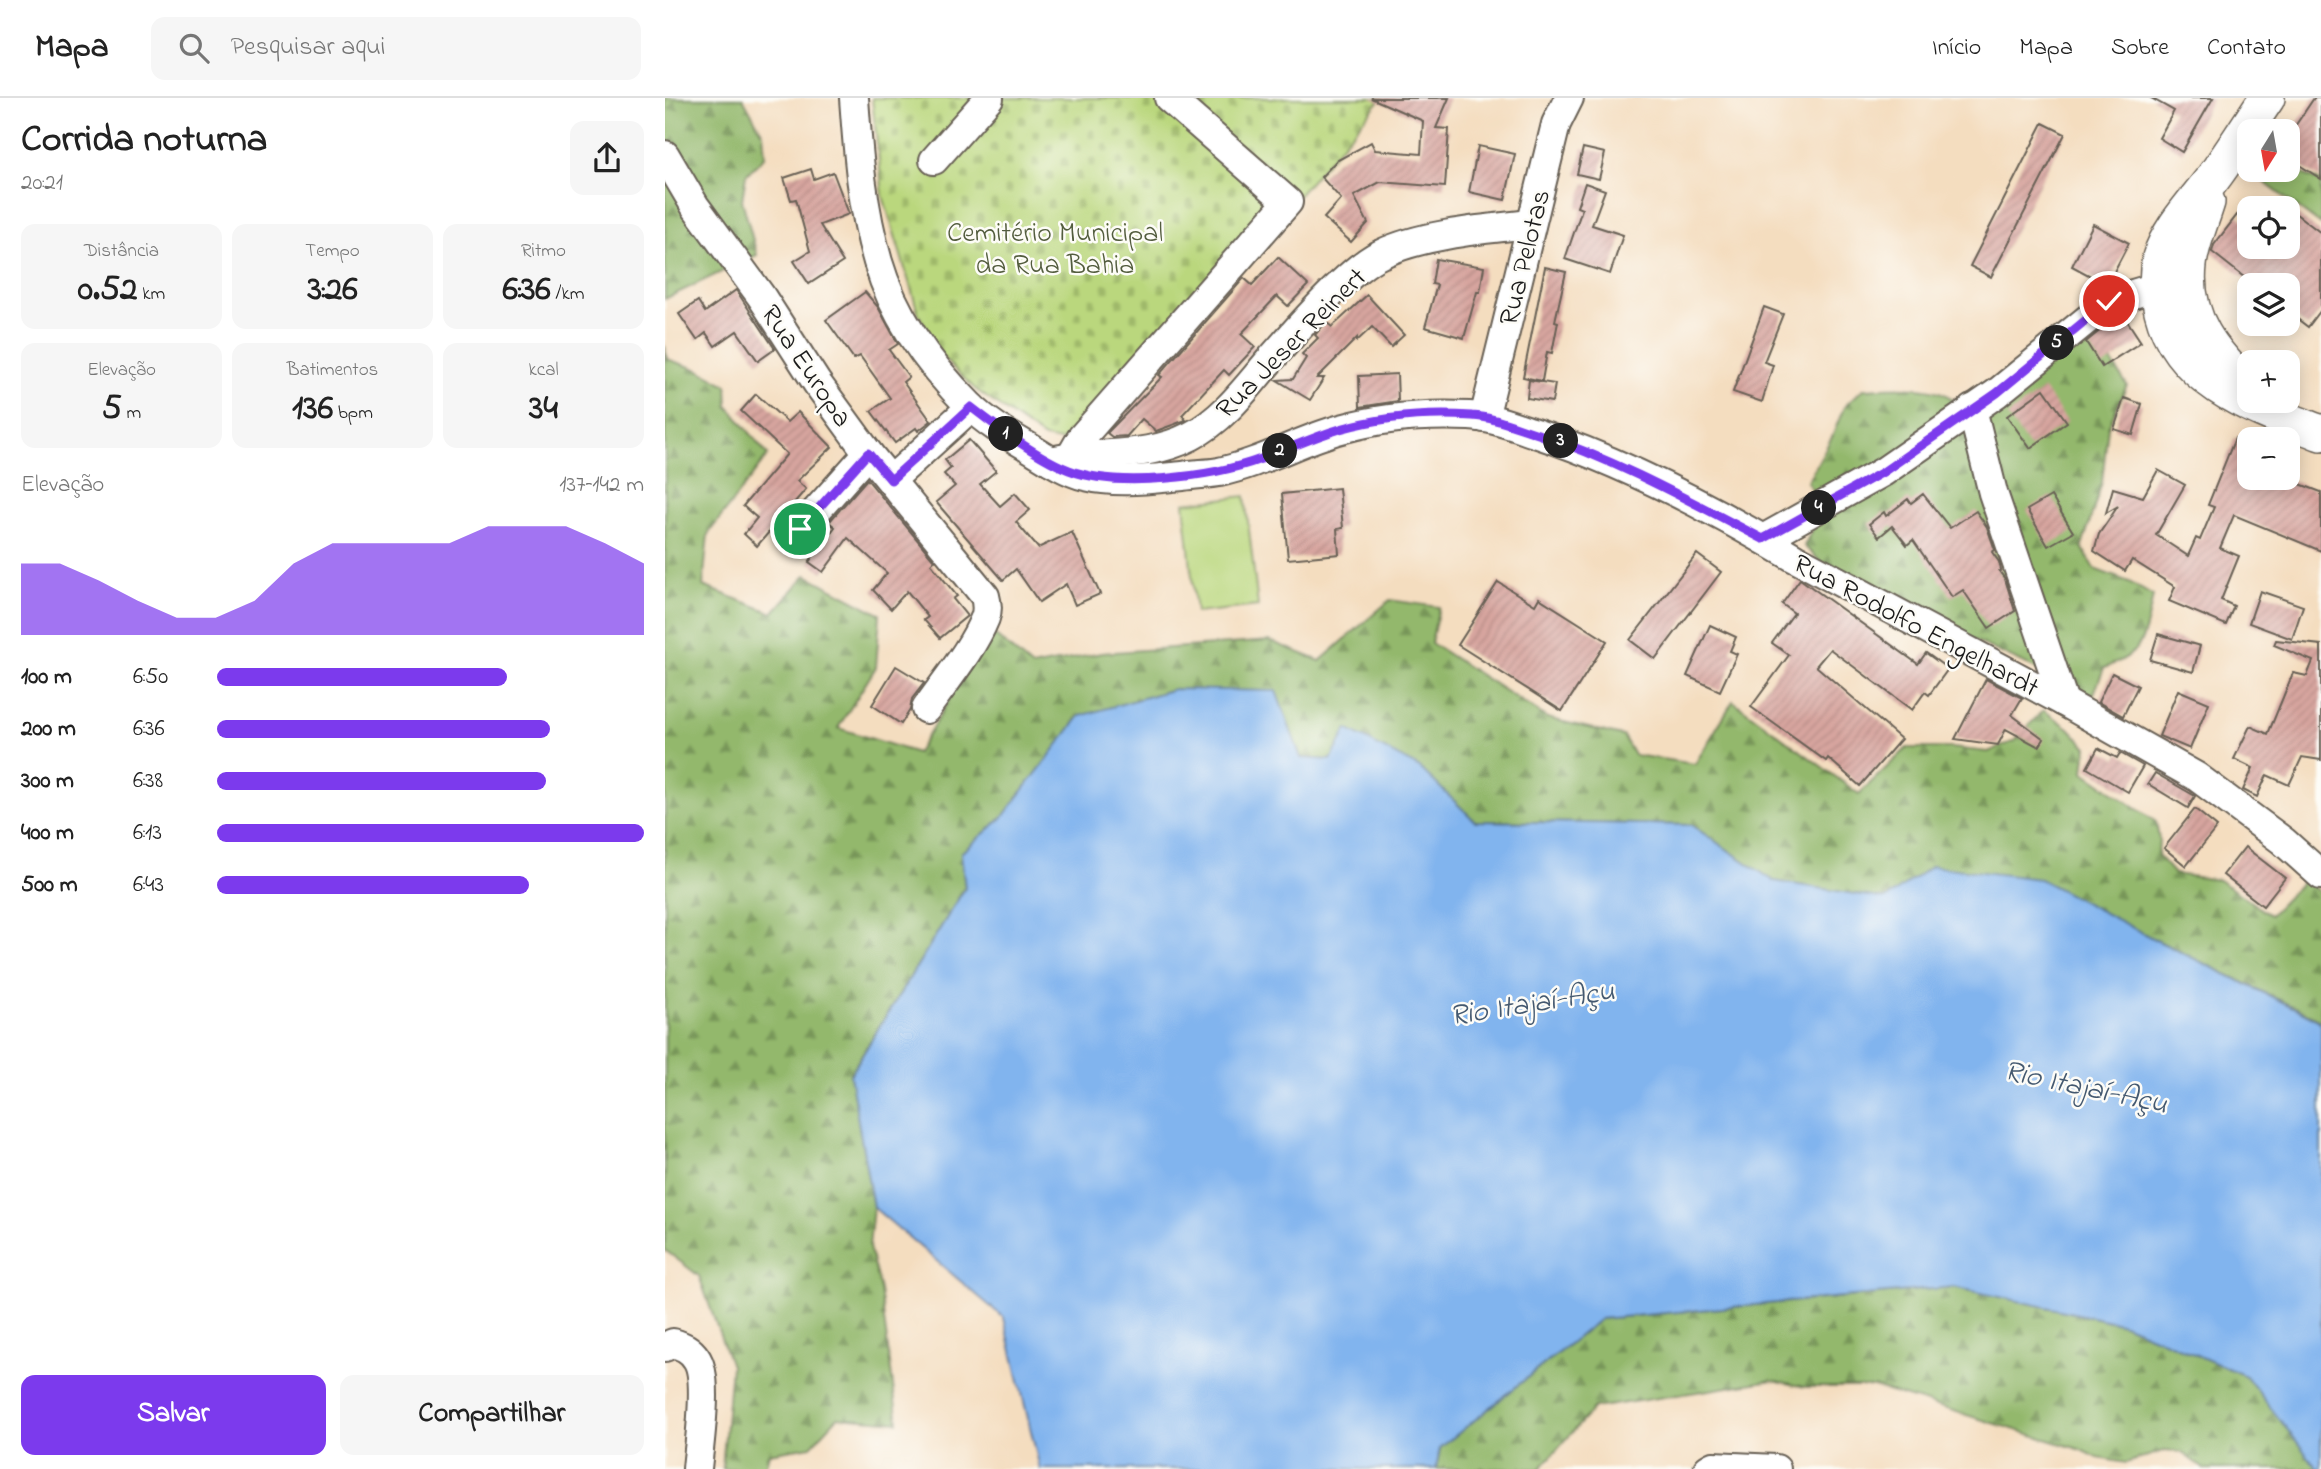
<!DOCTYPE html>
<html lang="pt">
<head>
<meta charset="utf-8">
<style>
	:root { --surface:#fff; --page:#f6f6f6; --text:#222; --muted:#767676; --line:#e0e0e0; --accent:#7c3aed }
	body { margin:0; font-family:"Indie Flower",sans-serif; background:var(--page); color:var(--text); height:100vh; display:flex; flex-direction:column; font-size:26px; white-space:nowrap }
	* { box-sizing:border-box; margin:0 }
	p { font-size:23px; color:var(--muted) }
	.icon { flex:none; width:38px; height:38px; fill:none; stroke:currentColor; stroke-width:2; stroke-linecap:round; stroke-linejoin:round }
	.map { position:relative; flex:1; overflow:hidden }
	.drawer { display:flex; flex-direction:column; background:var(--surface); width:665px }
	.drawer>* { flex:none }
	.needle { width:46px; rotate:191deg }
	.buttons { position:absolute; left:1572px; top:21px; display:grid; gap:14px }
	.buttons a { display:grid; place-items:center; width:63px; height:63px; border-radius:14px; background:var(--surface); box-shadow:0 4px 18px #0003; font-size:35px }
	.pin { position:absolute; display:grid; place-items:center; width:60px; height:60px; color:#fff; margin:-30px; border:4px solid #fff; border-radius:50%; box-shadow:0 2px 7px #0007 }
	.km { position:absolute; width:35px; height:35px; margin:-18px; border-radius:50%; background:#222; color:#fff; font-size:19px; line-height:35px; text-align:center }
	.round { display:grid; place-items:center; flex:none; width:74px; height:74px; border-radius:14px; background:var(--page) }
	.head { display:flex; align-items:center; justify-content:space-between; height:119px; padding:0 21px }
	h1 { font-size:38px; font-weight:800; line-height:52px }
	.metrics { display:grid; grid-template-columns:repeat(3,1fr); gap:10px; height:119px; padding:7px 21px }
	.metrics div { display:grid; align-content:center; border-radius:14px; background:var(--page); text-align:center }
	.metrics b { font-size:35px; font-weight:800 }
	.metrics small { font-size:19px; font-weight:400 }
	.metrics p { font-size:19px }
	.chart { height:196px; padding:14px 21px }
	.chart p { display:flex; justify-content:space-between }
	.chart svg { width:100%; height:126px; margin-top:7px; fill:var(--accent); opacity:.7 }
	.primary-button { display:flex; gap:14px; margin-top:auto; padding:14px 21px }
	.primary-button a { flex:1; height:80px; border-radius:14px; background:var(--accent); color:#fff; font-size:28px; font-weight:800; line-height:80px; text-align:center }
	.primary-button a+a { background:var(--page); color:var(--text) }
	ul { padding:0 21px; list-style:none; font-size:23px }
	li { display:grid; grid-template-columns:112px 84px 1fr; align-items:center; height:52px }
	li i { height:18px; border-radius:9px; background:var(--accent) }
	header { display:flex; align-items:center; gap:42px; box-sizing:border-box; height:98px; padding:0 35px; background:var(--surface); border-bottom:2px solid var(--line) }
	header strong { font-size:33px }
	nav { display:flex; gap:38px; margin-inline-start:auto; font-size:24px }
	.search { width:490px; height:63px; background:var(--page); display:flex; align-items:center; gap:18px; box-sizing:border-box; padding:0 24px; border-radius:14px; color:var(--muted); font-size:26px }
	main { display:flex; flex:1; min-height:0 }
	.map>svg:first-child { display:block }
</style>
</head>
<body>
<header>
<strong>Mapa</strong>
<div class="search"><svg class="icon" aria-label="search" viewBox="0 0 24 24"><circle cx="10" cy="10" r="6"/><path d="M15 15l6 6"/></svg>Pesquisar aqui</div>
<nav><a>Início</a><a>Mapa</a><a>Sobre</a><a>Contato</a></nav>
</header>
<main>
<section class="drawer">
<div class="head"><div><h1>Corrida noturna</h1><p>20:21</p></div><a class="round"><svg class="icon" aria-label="share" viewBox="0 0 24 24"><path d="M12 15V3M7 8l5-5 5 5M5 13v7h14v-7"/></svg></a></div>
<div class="metrics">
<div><p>Distância</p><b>0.52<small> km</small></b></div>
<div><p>Tempo</p><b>3:26</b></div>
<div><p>Ritmo</p><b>6:36<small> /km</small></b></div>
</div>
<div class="metrics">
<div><p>Elevação</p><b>5<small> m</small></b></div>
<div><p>Batimentos</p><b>136<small> bpm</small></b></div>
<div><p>kcal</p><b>34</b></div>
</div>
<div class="chart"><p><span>Elevação</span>137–142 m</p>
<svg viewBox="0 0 160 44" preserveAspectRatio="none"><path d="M0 44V19L10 19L20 25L30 32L40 38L50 38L60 32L70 19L80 12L90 12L100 12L110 12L120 6L130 6L140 6L150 12L160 19V44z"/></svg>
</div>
<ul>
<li><b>100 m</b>6:50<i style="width:68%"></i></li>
<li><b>200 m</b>6:36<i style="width:78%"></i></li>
<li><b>300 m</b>6:38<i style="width:77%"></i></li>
<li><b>400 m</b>6:13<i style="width:100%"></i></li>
<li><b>500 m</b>6:43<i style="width:73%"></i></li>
</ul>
<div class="primary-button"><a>Salvar</a><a>Compartilhar</a></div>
</section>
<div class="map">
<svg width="1656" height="1371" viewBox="0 0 1656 1371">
	<defs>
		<pattern id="forest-firs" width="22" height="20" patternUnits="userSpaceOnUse" patternTransform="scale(1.75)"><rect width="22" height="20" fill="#93b86c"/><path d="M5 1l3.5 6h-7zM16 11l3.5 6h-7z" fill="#779558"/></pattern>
		<pattern id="cemetery-stones" width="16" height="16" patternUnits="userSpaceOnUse" patternTransform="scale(1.75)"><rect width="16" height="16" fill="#bad77d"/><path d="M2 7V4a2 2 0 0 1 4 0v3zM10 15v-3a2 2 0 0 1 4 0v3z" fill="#9fb86b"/></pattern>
		<pattern id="building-hatch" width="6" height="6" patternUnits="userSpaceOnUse" patternTransform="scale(1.75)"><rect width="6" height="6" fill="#d7a59f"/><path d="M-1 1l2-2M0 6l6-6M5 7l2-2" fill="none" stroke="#b88d88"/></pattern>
	</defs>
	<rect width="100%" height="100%" fill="#fdfcf7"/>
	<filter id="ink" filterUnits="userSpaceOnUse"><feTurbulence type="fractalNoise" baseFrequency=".0143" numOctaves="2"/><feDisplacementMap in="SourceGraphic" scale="14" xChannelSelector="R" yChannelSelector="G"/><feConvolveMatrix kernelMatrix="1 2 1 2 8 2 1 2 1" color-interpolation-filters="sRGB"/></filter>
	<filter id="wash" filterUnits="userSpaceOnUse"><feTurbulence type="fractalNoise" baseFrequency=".00686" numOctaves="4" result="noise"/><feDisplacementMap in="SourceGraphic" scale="28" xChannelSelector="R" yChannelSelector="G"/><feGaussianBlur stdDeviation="1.57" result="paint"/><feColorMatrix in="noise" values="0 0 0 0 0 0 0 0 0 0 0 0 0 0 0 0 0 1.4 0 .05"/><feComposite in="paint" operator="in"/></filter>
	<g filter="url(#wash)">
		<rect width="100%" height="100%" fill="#f4ddbf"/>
		<path fill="#bad77d" stroke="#6b7a4c" stroke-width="2" d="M 580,398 L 593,508 L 531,515 L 519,405 Z"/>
		<g fill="url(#forest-firs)" stroke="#586a44" stroke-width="2">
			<path d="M 0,0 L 78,0 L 98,36 L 100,58 L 81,77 L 77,102 L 92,157 L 0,201 Z"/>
			<path d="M 1622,69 L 1656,84 L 1656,127 L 1595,81 L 1602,72 L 1622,72 Z"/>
			<path d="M 1425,230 L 1462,287 L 1443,329 L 1437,384 L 1417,449 L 1429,471 L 1464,484 L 1488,498 C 1479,538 1481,555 1439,570 L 1428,598 L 1219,500 L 1155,463 L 1139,448 L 1152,421 L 1159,412 L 1142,384 L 1167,339 L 1179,309 L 1198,291 C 1221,290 1273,284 1289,303 C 1295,310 1295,325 1296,335 Z"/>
			<path d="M 0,248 L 2,261 L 34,272 L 62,287 L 63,308 L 103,357 L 43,436 L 38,488 L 108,515 L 141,477 L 215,516 L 211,569 L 173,630 L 252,655 L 325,533 L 367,569 L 436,555 L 605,543 L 655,563 L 725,502 L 774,509 L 766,545 L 882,620 L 958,638 L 969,657 L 1030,666 L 1068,603 L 1194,696 L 1242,650 L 1287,650 L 1323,654 L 1350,643 L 1378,612 L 1404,630 L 1422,649 L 1419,674 L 1491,724 L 1494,741 L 1493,758 L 1509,776 L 1554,782 L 1605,817 L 1640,781 L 1656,796 L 1656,828 L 1654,835 L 1656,837 L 1656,925 L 1650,919 L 1491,842 L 1267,768 L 1221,801 L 1109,783 L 1026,727 L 810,723 L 755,670 L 682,632 L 666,662 L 636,660 L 611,594 L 509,591 L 415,618 L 337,720 L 296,755 L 300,790 L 185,976 L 208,1109 L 204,1149 L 215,1192 L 233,1324 L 173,1319 L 146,1348 L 104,1355 L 100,1371 L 57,1371 L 66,1268 L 34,1178 L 0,1152 Z"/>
			<path d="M 1289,1189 L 1459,1226 L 1581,1278 L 1653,1371 L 1539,1371 L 1516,1354 L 1499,1353 L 1461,1365 L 1433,1360 L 1417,1352 L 1209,1289 L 1140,1289 L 1108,1282 L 929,1310 L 875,1371 L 771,1371 L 775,1350 L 935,1221 Z"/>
		</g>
		<path fill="url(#cemetery-stones)" stroke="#6b7a4c" stroke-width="2" d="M 207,0 L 717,0 L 419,347 L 379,340 L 310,291 L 277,259 L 254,217 L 218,98 Z"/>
		<path fill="#81b4ee" stroke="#4e6885" stroke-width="2" d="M 509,591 L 611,593 L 636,660 L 666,662 L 682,631 L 755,670 L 810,723 L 1026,727 L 1109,783 L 1221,801 L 1267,768 L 1375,781 L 1491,842 L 1650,920 L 1656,925 L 1656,1371 L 1653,1371 L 1581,1278 L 1459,1226 L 1289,1189 L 935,1221 L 775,1350 L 771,1371 L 375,1371 L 339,1220 L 208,1109 L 185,977 L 300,790 L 296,755 L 337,720 L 415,618 Z"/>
		<g id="blocks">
			<g fill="url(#building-hatch)">
				<path d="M 706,0 L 784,0 L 771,30 L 784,31 L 780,89 L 715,84 L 689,98 L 703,125 L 686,144 L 659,120 L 676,101 L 656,79 L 671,63 L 706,44 L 710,52 L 756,56 L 758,23 Z"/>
				<path d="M 1486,0 L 1548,0 L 1517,54 L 1494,40 L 1509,13 Z"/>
				<path d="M 1649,0 L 1656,0 L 1656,81 L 1622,59 L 1622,40 Z"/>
				<path d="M 1378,25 L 1400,36 L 1326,179 L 1305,168 Z"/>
				<path d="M 813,48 L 850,56 L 840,102 L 804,94 Z"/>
				<path d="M 918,50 L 940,55 L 934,81 L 912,76 Z"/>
				<path d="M 146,71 L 149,81 L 168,74 L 184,116 L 155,127 L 178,164 L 144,186 L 129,163 L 145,153 L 131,101 L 126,102 L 119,80 Z"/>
				<path d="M 920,85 L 940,92 L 927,127 L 958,137 L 945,176 L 900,161 L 917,111 L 912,109 Z"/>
				<path d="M 1622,109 L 1656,135 L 1656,212 L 1643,229 L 1622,213 L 1622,187 L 1589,187 L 1547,154 L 1549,147 L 1572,117 L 1584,126 L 1584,149 L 1622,149 Z"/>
				<path d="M 1428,126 L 1464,145 L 1442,187 L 1407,168 Z"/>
				<path d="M 613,159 L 643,187 L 623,208 L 612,198 L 576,236 L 590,249 L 564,277 L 559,272 L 517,317 L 521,322 L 491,333 L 477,321 L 462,338 L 447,339 L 442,335 L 497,279 L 494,277 L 579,180 L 587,187 Z"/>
				<path d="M 771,161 L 819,169 L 815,194 L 812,194 L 799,240 L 760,229 L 772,187 L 767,186 Z"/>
				<path d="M 880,169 L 901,174 L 890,223 L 893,224 L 887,255 L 882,254 L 877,283 L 858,279 Z"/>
				<path d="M 71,192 L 110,251 L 93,263 L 72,233 L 50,248 L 41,235 L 32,242 L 14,216 L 33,203 L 40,214 Z"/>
				<path d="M 200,194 L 213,209 L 233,246 L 224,252 L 244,279 L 238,284 L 266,323 L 253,333 L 251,330 L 230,345 L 206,313 L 225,300 L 195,258 L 189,261 L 161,222 Z"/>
				<path d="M 702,197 L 739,237 L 726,249 L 707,229 L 692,243 L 692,240 L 652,280 L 659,280 L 645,302 L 612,282 L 628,281 L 641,260 L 637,256 L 653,240 L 650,237 L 661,224 L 667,229 Z"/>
				<path d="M 1099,209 L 1118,216 L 1099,264 L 1108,267 L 1097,304 L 1068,294 Z"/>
				<path d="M 1453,218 L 1459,218 L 1476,244 L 1437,269 L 1421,244 Z"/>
				<path d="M 732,276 L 733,303 L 695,309 L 694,278 Z"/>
				<path d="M 864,282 L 890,286 L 887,304 L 862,300 Z"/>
				<path d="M 1379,291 L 1402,324 L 1365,350 L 1342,318 Z"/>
				<path d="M 91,296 L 122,324 L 133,314 L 167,349 L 132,383 L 141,391 L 92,448 L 79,436 L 92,420 L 78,408 L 122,356 L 76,313 Z"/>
				<path d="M 1459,300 L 1477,306 L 1468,337 L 1449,331 Z"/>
				<path d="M 1570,340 L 1584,345 L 1584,380 L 1619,380 L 1656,394 L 1656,453 L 1569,417 L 1555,450 L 1574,458 L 1556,502 L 1569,508 L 1561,527 L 1504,503 L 1510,489 L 1467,462 L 1460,473 L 1429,453 L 1434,436 L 1453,408 L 1441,415 L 1448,390 L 1478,399 L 1493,372 L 1520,387 L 1491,437 L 1523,458 L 1531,440 L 1535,442 L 1549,409 L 1543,407 Z"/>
				<path d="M 304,342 L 331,373 L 315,386 L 335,408 L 350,395 L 365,412 L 351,424 L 373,450 L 407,434 L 435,496 L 410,507 L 401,486 L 374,504 L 351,471 L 338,482 L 271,404 L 290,388 L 279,376 L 286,370 L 280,362 Z"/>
				<path d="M 202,381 L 269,462 L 266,466 L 292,498 L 288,501 L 302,518 L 275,540 L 259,522 L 263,519 L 242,493 L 226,511 L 208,492 L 222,475 L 183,440 L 158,474 L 144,464 L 170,429 L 164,424 Z"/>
				<path d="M 674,390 L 678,430 L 672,431 L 674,456 L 623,461 L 617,396 Z"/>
				<path d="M 1258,396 L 1285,430 L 1311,413 L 1322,429 L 1330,452 L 1327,454 L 1334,464 L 1336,472 L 1334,473 L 1340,481 L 1350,513 L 1324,530 L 1298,492 L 1287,499 L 1248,442 L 1242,447 L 1227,428 L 1214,439 L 1204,426 L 1219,414 L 1221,418 L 1243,401 L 1246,405 Z"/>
				<path d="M 1386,398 L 1408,434 L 1383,448 L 1362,412 Z"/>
				<path d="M 1032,456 L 1056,474 L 990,561 L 965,542 Z"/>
				<path d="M 1135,481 L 1253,566 L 1261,555 L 1283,571 L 1264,597 L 1260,594 L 1247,612 L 1165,551 L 1151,568 L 1236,641 L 1195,688 L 1163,660 L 1161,663 L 1086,609 L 1124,557 L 1107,545 L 1129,515 L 1117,506 Z"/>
				<path d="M 833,484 L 870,507 L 874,500 L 942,543 L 897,613 L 793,547 Z"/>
				<path d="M 1595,493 L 1638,508 L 1627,541 L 1584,525 Z"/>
				<path d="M 1045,527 L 1071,539 L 1065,553 L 1072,556 L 1055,593 L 1022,578 Z"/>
				<path d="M 1493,536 L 1535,548 L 1528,574 L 1485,562 Z"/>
				<path d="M 1611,542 L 1656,547 L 1656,662 L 1637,659 L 1624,687 L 1602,677 L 1592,699 L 1578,692 L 1588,670 L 1569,661 L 1585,628 L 1603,636 L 1628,575 L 1642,578 L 1648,563 L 1609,547 Z"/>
				<path d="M 231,568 L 259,585 L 247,601 L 245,612 L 236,626 L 207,607 Z"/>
				<path d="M 1447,575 L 1473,588 L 1458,618 L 1433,604 Z"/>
				<path d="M 1321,581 L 1357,600 L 1347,617 L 1379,641 L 1374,649 L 1341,631 L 1333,647 L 1290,641 Z"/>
				<path d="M 1513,592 L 1544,605 L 1525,651 L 1494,638 Z"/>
				<path d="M 1433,650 L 1452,660 L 1455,655 L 1478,668 L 1463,694 L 1422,670 Z"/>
				<path d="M 1490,675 L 1530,698 L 1523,710 L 1483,686 Z"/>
				<path d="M 1530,711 L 1552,729 L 1521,768 L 1499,750 Z"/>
				<path d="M 1580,749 L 1620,780 L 1598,808 L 1558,777 Z"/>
			</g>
		</g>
	</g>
	<g filter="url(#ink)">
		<use href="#blocks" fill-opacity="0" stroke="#686055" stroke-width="2"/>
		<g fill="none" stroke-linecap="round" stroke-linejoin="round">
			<defs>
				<g id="minor">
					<path d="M 189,0 C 193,57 197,109 213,164 C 229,219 265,268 305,308 C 322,325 345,338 365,350 C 383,361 400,373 420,378 C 452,386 485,381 518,378 C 530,376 543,376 554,374 C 597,365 635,342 676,331 C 718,319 762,316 804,318 C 827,319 849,328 870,335 C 958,364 1050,412 1130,460 L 1399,604 L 1532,679 L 1618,743 L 1656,777"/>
					<path d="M 0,57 L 30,108 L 96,198 L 152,285 L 203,355 L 320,498 C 322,506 323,512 320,520 C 307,552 281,582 261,611"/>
					<path d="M 269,62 L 324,0"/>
					<path d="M 1307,311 L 1328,395 L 1399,604"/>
					<path d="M 819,320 L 891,26 L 904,0"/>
					<path d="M 406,358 L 417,339 L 623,104 L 504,0"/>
					<path d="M 386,363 C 433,352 480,362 526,338 C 558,322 582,289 605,262 C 631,233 683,171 716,156 C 757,136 820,131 866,126"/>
					<path d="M 226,382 L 306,309"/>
					<path d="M 135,431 L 203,355"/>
					<path d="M 1098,441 L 1218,374 L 1332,295 L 1445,203 L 1491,189"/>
					<path d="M 0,1249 L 8,1245 C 18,1248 25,1251 31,1260 C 45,1279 34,1346 32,1371"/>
					<path d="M 1043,1371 L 1048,1368 L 1111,1371"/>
				</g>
				<g id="major">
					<path d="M 1602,0 C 1585,25 1569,51 1551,76 C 1532,102 1504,129 1495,160 C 1490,179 1493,195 1497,213 C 1515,286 1594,311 1656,335"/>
					<path d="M 1542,104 C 1536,124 1526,146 1524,167 C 1518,221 1548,255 1584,290"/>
				</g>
			</defs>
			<use href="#minor" stroke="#686055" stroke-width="32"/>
			<use href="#major" stroke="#686055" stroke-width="38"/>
			<use href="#minor" stroke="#fff" stroke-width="28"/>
			<use href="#major" stroke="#fff" stroke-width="35"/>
		</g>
	</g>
	<g fill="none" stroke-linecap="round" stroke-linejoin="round" filter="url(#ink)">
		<defs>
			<path id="route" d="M 135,431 L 203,355 L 226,382 L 306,309 C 333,330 373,360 404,372 C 453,391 547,379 596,361 C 623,351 648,339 675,331 C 717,319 764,315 807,318 C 829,319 851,329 873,336 C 951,362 1025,403 1098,441 L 1218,374 L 1332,295 L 1444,203"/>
		</defs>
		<use href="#route" stroke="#fff" stroke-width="14"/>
		<use href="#route" stroke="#7c3aed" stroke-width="9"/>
	</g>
	<g text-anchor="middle" stroke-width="5" stroke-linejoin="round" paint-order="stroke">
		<g font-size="28" fill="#535d3e" stroke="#fdfcf7">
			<text x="390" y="143">Cemitério Municipal<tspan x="390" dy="32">da Rua Bahia</tspan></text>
		</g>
		<g font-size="28" fill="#1c1c1c" stroke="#fdfcf7">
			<text transform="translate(858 159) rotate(-76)" y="10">Rua Pelotas</text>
			<text transform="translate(625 244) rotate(-45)" y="10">Rua Jeser Reinert</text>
			<text transform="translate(143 267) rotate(56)" y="10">Rua Europa</text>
			<text transform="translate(1252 526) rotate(28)" y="10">Rua Rodolfo Engelhardt</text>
		</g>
		<g font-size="30" font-style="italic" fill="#445970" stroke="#fdfcf7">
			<text transform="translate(867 904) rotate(-9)" y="10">Rio Itajaí-Açu</text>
			<text transform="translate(1421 988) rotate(12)" y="10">Rio Itajaí-Açu</text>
		</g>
	</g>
</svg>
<div class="buttons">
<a><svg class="needle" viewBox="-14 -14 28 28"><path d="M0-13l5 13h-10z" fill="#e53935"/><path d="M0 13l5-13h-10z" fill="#767676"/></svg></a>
<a><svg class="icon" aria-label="locate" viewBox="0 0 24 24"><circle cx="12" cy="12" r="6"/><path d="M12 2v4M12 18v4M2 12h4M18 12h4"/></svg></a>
<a><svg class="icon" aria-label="layers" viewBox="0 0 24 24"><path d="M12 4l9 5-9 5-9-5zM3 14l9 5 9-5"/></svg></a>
<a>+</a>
<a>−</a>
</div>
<div class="pin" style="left:135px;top:431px;background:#1e9e55"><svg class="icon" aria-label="arrive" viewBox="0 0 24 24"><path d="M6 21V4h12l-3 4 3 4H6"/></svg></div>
<div class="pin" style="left:1444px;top:203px;background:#d93025"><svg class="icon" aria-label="check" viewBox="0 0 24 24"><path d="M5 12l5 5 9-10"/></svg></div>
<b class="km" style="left:341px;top:336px">1</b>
<b class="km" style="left:615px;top:353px">2</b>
<b class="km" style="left:896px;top:343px">3</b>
<b class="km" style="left:1154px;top:410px">4</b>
<b class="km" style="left:1392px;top:245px">5</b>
</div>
</main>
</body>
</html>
